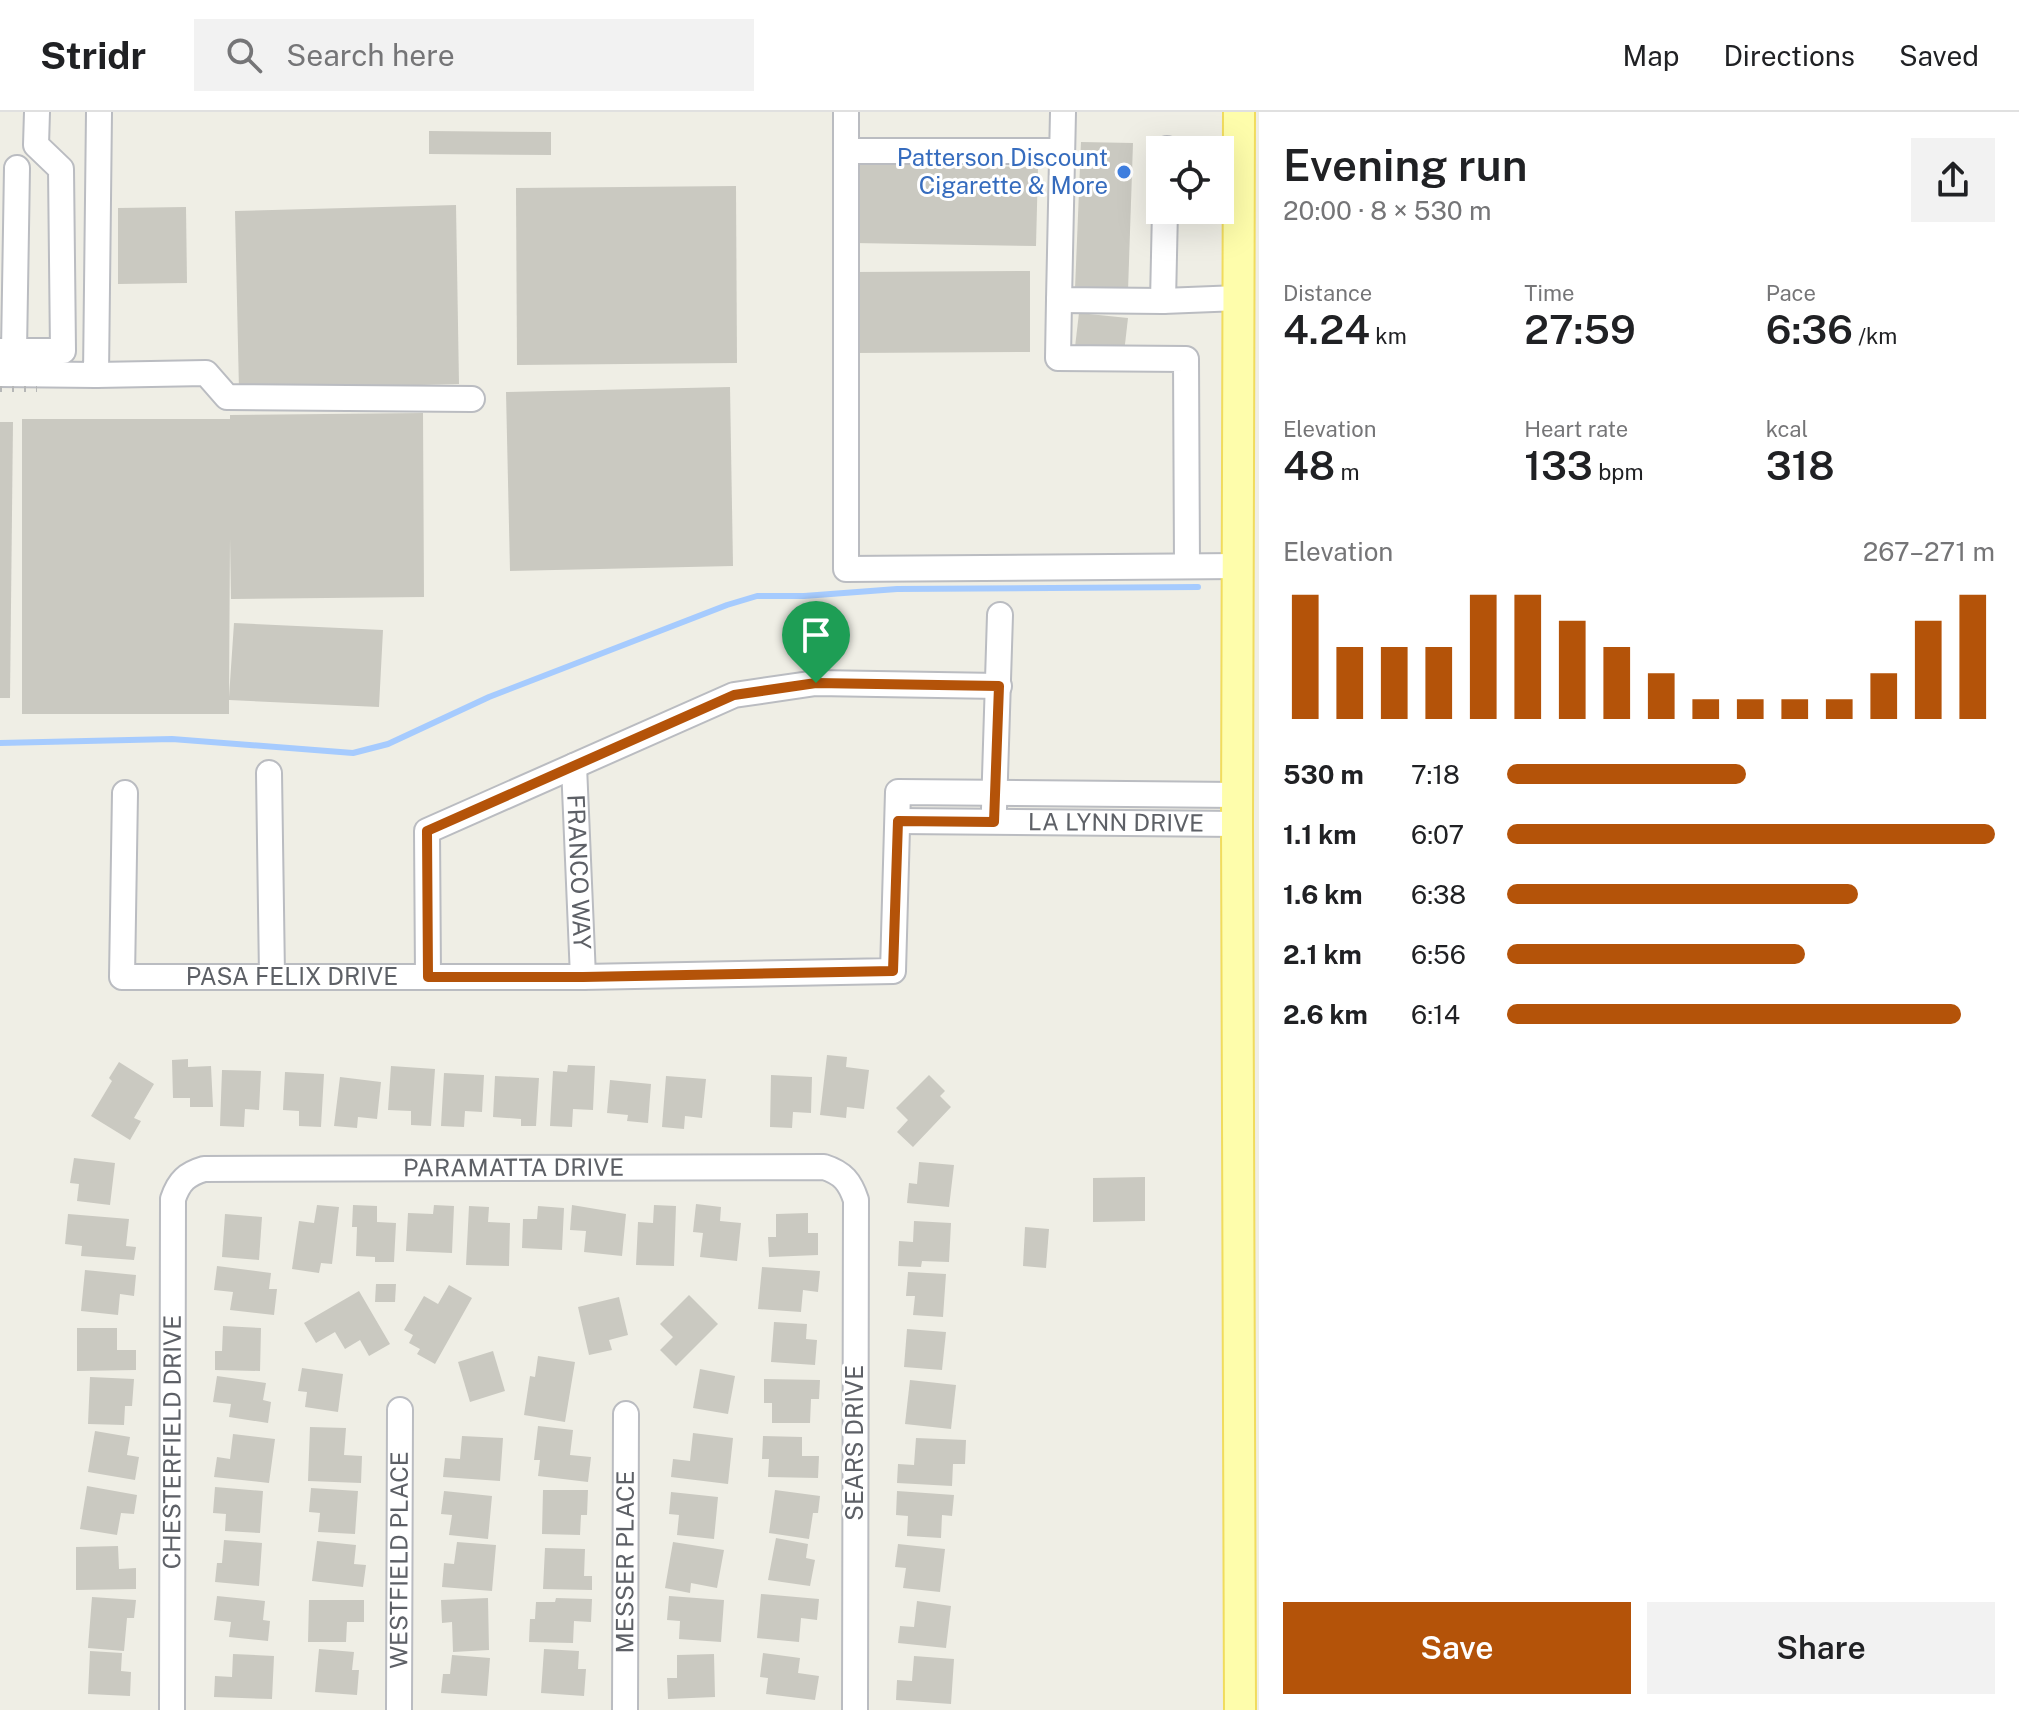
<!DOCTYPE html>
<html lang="en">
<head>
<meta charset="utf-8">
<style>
	:root { --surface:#fff; --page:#f2f2f2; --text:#202124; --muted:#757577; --line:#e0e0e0; --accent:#b45309 }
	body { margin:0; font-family:"Public Sans",sans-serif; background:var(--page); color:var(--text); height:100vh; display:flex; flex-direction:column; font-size:30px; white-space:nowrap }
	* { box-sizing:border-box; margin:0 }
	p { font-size:26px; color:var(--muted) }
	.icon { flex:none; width:44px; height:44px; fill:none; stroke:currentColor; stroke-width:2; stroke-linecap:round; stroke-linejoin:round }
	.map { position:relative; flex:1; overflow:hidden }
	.side { display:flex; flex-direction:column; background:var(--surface); width:760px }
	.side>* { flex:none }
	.buttons { position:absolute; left:1146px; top:24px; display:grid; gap:16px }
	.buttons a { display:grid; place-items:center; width:88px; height:88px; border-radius:0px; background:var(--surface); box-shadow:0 8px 32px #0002; font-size:40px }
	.pin { position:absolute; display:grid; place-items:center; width:68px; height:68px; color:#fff; margin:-82px -34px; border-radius:50% 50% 50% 0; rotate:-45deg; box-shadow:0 0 8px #0007 }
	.pin .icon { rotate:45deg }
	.round { display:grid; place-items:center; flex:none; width:84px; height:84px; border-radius:0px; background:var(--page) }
	.headline { display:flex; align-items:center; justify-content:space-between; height:136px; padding:0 24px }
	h1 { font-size:44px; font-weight:600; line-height:60px }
	.stats { display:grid; grid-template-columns:repeat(3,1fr); gap:12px; height:136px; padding:8px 24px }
	.stats div { display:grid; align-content:center }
	.stats b { font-size:40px; font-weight:600 }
	.stats small { font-size:22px; font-weight:400 }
	.stats p { font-size:22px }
	.chart { height:224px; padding:16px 24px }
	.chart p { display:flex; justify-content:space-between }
	.chart svg { width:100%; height:144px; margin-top:8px; stroke:var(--accent); stroke-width:6 }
	.button { display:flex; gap:16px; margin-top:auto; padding:16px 24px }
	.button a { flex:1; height:92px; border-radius:0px; background:var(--accent); color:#fff; font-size:32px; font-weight:600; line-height:92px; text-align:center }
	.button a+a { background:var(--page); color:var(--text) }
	ul { padding:0 24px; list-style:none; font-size:26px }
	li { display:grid; grid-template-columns:128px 96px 1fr; align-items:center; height:60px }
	li i { height:20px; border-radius:10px; background:var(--accent) }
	header { display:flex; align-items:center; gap:48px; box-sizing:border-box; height:112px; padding:0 40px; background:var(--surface); border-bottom:2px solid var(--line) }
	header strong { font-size:38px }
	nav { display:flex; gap:44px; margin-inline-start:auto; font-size:28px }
	.search { width:560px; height:72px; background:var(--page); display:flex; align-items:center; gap:20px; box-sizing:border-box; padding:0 28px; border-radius:0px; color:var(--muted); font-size:30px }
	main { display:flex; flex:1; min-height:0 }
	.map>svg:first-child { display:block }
</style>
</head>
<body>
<header>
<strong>Stridr</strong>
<div class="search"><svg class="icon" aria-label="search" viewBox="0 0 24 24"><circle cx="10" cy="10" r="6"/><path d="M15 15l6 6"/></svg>Search here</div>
<nav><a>Map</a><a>Directions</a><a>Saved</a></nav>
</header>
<main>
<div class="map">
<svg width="1259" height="1598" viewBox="0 0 1259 1598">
	<rect width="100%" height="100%" fill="#efeee5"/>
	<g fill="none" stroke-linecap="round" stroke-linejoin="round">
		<path stroke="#a6cbfe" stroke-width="6" d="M 0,631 L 172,627 L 353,641 L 388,632 L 489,585 L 727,493 L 757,484 L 804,484 L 897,477 L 1198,475"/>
	</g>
	<g fill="#cac9c1">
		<path d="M 429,19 L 551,20 L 551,43 L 429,42 Z"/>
		<path d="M 1081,30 L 1133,31 L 1128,179 L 1075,177 Z"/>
		<path d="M 855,52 L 1038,55 L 1036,134 L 853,131 Z"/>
		<path d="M 736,74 L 737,251 L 517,253 L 516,76 Z"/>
		<path d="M 456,93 L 459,272 L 239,278 L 235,99 Z"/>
		<path d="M 186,95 L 187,171 L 118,172 L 118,96 Z"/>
		<path d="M 1030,159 L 1030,240 L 855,241 L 855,160 Z"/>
		<path d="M 1079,201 L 1128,206 L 1124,241 L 1075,235 Z"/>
		<path d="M 730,275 L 733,454 L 510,459 L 506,280 Z"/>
		<path d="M 423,301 L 424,485 L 231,487 L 230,426 L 229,585 L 234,511 L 383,518 L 379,595 L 229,588 L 229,602 L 22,602 L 22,307 L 230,307 L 230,303 Z"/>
		<path d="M 0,310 L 13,310 L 10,586 L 0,586 Z"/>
		<path d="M 827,943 L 847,945 L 846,955 L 869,958 L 864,997 L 847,995 L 846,1006 L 820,1003 Z"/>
		<path d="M 188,947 L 188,955 L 211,954 L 213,995 L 190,995 L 190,986 L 173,986 L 172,948 Z"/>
		<path d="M 119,950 L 154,972 L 134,1006 L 141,1009 L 130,1028 L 91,1004 L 112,969 L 109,966 Z"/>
		<path d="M 568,953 L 595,954 L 593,998 L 573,997 L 572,1015 L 550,1014 L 553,959 L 567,960 Z"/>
		<path d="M 391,954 L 435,957 L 431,1014 L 411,1013 L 411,999 L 388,998 Z"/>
		<path d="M 222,958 L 261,959 L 259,998 L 245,997 L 244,1015 L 220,1014 Z"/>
		<path d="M 285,960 L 324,962 L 321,1015 L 299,1014 L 299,999 L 283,998 Z"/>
		<path d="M 444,961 L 484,963 L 482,1000 L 465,999 L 464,1015 L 441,1014 Z"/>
		<path d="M 771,963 L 812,965 L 811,1001 L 793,1000 L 792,1016 L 770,1015 Z"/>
		<path d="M 929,963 L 945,979 L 940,984 L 951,995 L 913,1035 L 897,1020 L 908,1008 L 896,996 Z"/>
		<path d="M 495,964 L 539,966 L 536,1014 L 521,1014 L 521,1007 L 493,1005 Z"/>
		<path d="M 666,964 L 706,967 L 702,1006 L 685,1004 L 684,1017 L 662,1015 Z"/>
		<path d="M 340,965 L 381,970 L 377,1007 L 358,1005 L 357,1016 L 334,1014 Z"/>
		<path d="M 610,968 L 651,972 L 648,1011 L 627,1009 L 628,1003 L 607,1001 Z"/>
		<path d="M 74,1046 L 115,1051 L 110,1093 L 77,1089 L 79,1072 L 70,1071 Z"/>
		<path d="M 919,1050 L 954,1053 L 949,1095 L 907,1091 L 909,1071 L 917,1072 Z"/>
		<path d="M 1145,1065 L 1145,1109 L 1093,1110 L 1093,1066 Z"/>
		<path d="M 696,1092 L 721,1095 L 720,1109 L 741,1111 L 737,1149 L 700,1145 L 703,1121 L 693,1120 Z"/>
		<path d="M 317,1093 L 339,1095 L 332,1152 L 321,1151 L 319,1161 L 292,1157 L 299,1109 L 314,1111 Z"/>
		<path d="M 353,1093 L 377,1094 L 377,1110 L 396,1111 L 394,1150 L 375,1150 L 375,1145 L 356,1144 L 357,1115 L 352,1115 Z"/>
		<path d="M 434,1093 L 454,1094 L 452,1141 L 406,1139 L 408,1101 L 433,1102 Z"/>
		<path d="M 572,1093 L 626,1102 L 622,1144 L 584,1140 L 586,1119 L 570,1118 Z"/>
		<path d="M 654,1093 L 676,1094 L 674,1154 L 636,1153 L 638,1110 L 653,1111 Z"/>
		<path d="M 469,1094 L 489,1095 L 488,1110 L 510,1111 L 509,1154 L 466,1153 Z"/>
		<path d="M 538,1094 L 564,1096 L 562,1138 L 522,1136 L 523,1107 L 537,1107 Z"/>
		<path d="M 808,1101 L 808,1121 L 818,1121 L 818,1143 L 769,1145 L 768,1125 L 776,1125 L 776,1102 Z"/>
		<path d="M 68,1102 L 129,1107 L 126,1134 L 136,1135 L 134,1148 L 81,1144 L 82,1134 L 65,1132 Z"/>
		<path d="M 225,1102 L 262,1105 L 259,1148 L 222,1145 Z"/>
		<path d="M 914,1109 L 951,1111 L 949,1150 L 922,1149 L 921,1155 L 898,1154 L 899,1129 L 913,1130 Z"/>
		<path d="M 1025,1115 L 1049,1117 L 1046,1156 L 1023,1154 Z"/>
		<path d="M 217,1154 L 271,1161 L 269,1177 L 277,1177 L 274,1203 L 230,1198 L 233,1180 L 214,1178 Z"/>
		<path d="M 762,1155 L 820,1159 L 818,1180 L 803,1178 L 801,1200 L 758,1197 Z"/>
		<path d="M 85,1158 L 136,1163 L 134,1184 L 120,1182 L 118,1203 L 81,1199 Z"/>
		<path d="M 908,1160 L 946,1162 L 943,1205 L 913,1203 L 915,1184 L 906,1184 Z"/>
		<path d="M 376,1172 L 396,1172 L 395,1190 L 375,1190 Z"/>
		<path d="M 449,1173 L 472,1186 L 435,1252 L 417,1242 L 420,1237 L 409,1231 L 413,1223 L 404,1218 L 424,1184 L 438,1192 Z"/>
		<path d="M 359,1179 L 390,1232 L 369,1244 L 360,1228 L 345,1237 L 335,1220 L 316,1231 L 304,1211 Z"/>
		<path d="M 689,1183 L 718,1212 L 676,1254 L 660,1238 L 673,1225 L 660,1212 Z"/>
		<path d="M 619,1185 L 628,1223 L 609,1228 L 612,1238 L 589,1243 L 578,1195 Z"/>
		<path d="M 774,1210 L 807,1212 L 806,1227 L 817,1228 L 815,1253 L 771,1250 Z"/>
		<path d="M 223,1214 L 261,1216 L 260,1259 L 215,1258 L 215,1239 L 222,1239 Z"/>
		<path d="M 77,1216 L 117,1216 L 117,1238 L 136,1238 L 136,1258 L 77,1259 Z"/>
		<path d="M 907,1217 L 946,1220 L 942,1258 L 904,1255 Z"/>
		<path d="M 493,1239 L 505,1279 L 470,1290 L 458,1250 Z"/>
		<path d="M 538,1244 L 575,1250 L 565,1310 L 524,1303 L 530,1264 L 535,1265 Z"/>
		<path d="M 302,1256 L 343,1262 L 338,1300 L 305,1295 L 307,1280 L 298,1279 Z"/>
		<path d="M 700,1257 L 735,1264 L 728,1302 L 693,1296 Z"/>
		<path d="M 217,1264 L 266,1271 L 263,1288 L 271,1290 L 268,1311 L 229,1305 L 231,1292 L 213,1290 Z"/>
		<path d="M 90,1265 L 134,1267 L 132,1294 L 125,1294 L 124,1313 L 88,1312 Z"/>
		<path d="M 764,1267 L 820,1268 L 819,1287 L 811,1287 L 810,1311 L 772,1311 L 772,1291 L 764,1291 Z"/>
		<path d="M 910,1268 L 956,1273 L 951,1317 L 905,1312 Z"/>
		<path d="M 538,1314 L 573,1318 L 570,1343 L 591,1345 L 588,1370 L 538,1364 L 540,1348 L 534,1348 Z"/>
		<path d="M 310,1315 L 346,1316 L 344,1343 L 362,1344 L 361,1371 L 308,1369 Z"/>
		<path d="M 95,1319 L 130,1325 L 127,1343 L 139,1345 L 135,1368 L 88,1360 Z"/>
		<path d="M 693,1321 L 733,1326 L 728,1372 L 671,1365 L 673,1347 L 690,1349 Z"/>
		<path d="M 233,1322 L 275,1327 L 269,1371 L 214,1365 L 217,1345 L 230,1347 Z"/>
		<path d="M 462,1324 L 503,1326 L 500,1369 L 443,1365 L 445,1346 L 460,1347 Z"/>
		<path d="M 763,1324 L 802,1325 L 802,1344 L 819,1344 L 818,1366 L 768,1365 L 769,1347 L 762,1347 Z"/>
		<path d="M 916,1326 L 966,1328 L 965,1352 L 953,1352 L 952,1374 L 897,1371 L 898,1352 L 914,1353 Z"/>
		<path d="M 87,1374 L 137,1383 L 134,1402 L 121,1401 L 117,1423 L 80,1417 Z"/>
		<path d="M 215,1375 L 263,1379 L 260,1421 L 225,1419 L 226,1402 L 213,1401 Z"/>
		<path d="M 311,1376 L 358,1379 L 355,1422 L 318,1420 L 320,1401 L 309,1400 Z"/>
		<path d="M 543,1378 L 588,1378 L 587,1403 L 581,1403 L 580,1423 L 542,1422 Z"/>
		<path d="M 775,1378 L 820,1384 L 818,1401 L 813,1401 L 809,1427 L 769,1421 Z"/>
		<path d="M 444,1379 L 492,1384 L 488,1427 L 449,1423 L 452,1403 L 441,1402 Z"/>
		<path d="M 897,1379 L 954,1383 L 952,1404 L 942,1403 L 941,1426 L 907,1424 L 908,1404 L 896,1403 Z"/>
		<path d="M 671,1380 L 718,1385 L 714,1427 L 677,1423 L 679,1403 L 669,1402 Z"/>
		<path d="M 776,1426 L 808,1432 L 806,1446 L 815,1448 L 810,1474 L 768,1468 Z"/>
		<path d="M 224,1428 L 262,1431 L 259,1474 L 215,1470 L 217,1451 L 222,1451 Z"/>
		<path d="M 317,1429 L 356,1433 L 354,1452 L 366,1453 L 363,1475 L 312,1469 Z"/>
		<path d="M 457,1430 L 496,1433 L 492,1479 L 442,1475 L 444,1451 L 454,1452 Z"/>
		<path d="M 673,1430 L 724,1438 L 717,1476 L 691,1471 L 690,1481 L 665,1476 Z"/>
		<path d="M 898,1432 L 945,1437 L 940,1480 L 903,1476 L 906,1456 L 895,1455 Z"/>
		<path d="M 118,1434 L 119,1457 L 136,1456 L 136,1477 L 76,1478 L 76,1435 Z"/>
		<path d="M 545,1436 L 585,1437 L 584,1464 L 592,1464 L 592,1478 L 543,1477 Z"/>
		<path d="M 761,1482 L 819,1487 L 817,1508 L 801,1506 L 799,1530 L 757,1526 Z"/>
		<path d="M 217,1484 L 265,1489 L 263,1508 L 270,1509 L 268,1529 L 229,1525 L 231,1510 L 214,1508 Z"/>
		<path d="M 669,1484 L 724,1488 L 721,1530 L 679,1527 L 680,1509 L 667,1508 Z"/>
		<path d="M 92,1485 L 136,1488 L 134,1506 L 127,1506 L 124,1539 L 88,1536 Z"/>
		<path d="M 488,1486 L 489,1538 L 453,1540 L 452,1510 L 442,1511 L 441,1488 Z"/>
		<path d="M 556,1486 L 592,1487 L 591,1510 L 574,1509 L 573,1531 L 529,1530 L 530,1507 L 535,1507 L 536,1490 L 555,1490 Z"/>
		<path d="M 309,1488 L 364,1488 L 364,1510 L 347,1510 L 346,1530 L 308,1530 Z"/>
		<path d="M 917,1489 L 951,1494 L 946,1536 L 898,1531 L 900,1514 L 914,1515 Z"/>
		<path d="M 319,1537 L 354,1540 L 352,1558 L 359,1558 L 357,1583 L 315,1580 Z"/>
		<path d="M 544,1537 L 579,1539 L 578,1557 L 586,1557 L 584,1584 L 541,1581 Z"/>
		<path d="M 90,1539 L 122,1541 L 121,1559 L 131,1560 L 130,1584 L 88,1582 Z"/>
		<path d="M 763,1541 L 800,1546 L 798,1561 L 819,1564 L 815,1588 L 766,1582 L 768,1566 L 760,1565 Z"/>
		<path d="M 233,1542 L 274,1544 L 272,1587 L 214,1585 L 215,1564 L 232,1565 Z"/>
		<path d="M 714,1542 L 715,1585 L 668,1587 L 667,1566 L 677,1566 L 677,1543 Z"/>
		<path d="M 452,1543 L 490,1546 L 487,1584 L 441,1581 L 443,1562 L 450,1562 Z"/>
		<path d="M 914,1544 L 954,1547 L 951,1592 L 896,1588 L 897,1568 L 912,1569 Z"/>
	</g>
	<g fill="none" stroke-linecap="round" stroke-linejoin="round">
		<defs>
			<g id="minor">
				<path d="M 846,0 L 846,457 L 1239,454"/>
				<path d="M 1063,0 L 1059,188 L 1163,189"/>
				<path d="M 1167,38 L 1167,37"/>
				<path d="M 846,39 L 1062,39"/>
				<path d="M 1165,98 L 1163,189 L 1239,186"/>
				<path d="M 1059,188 L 1058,246 L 1186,247 L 1187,454"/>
				<path d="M 0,239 L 63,239 L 61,57 L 36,33 L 37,0"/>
				<path d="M 14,239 L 17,56"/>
				<path d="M 0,262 L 96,263 L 99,0"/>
				<path d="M 96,263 L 206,261 L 227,285 L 472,287"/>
				<path id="s1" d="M 574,654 L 583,865"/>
				<path d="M 269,661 L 272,864"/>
				<path id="s2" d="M 125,681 L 122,865 L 583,865 L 893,859 L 898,680 L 1237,683"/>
				<path d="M 994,697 L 1000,503"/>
				<path id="s3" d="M 898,709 L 1237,712"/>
				<path d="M 428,865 L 427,719 L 734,583 L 816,571 L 999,574"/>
				<path id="s4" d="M 172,1598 L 173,1087 C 179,1069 187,1062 204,1057 L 824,1055 C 843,1061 850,1070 856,1088 L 855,1598"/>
				<path id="s5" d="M 399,1598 L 400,1298"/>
				<path id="s6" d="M 625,1598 L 626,1302"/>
			</g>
			<path id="major" d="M 1239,0 L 1237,712 L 1240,1598"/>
		</defs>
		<use href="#minor" stroke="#babcc1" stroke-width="28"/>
		<use href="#major" stroke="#f1dc5d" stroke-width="34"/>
		<use href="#minor" stroke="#fff" stroke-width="24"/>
		<use href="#major" stroke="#fefdab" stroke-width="30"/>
		<path stroke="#b6b7b7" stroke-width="6" stroke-dasharray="2 10" stroke-linecap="butt" d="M 0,277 L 37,277"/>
	</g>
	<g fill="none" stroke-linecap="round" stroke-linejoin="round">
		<defs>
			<path id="route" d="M 816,571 L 999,574 L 994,710 L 898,709 L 893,859 L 583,865 L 428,865 L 427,719 L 734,583 Z"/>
		</defs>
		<use href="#route" stroke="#fff" stroke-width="16"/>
		<use href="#route" stroke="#b45309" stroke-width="10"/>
	</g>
	<circle fill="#3f7fe0" stroke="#fff" stroke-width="3" cx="1124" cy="60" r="8"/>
	<g text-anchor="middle" stroke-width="6" stroke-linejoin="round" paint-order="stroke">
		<g font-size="24" fill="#366cbe" stroke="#fff" text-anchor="end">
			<text x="1108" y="54">Patterson Discount<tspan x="1108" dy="28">Cigarette &amp; More</tspan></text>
		</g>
		<g font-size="24" fill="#5d6066" stroke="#fff">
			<text dy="8" stroke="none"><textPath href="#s3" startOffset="218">LA LYNN DRIVE</textPath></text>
			<text dy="8" stroke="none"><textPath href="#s1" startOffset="106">FRANCO WAY</textPath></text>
			<text dy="8" stroke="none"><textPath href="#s2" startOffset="354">PASA FELIX DRIVE</textPath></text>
			<text dy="8" stroke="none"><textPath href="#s4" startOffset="866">PARAMATTA DRIVE</textPath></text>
			<text dy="8" stroke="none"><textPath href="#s4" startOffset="268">CHESTERFIELD DRIVE</textPath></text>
			<text transform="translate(855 1331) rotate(-90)" y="8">SEARS DRIVE</text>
			<text dy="8" stroke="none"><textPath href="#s5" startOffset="150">WESTFIELD PLACE</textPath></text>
			<text dy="8" stroke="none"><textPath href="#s6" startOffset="148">MESSER PLACE</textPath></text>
		</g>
	</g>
</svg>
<div class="buttons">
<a><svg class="icon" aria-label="locate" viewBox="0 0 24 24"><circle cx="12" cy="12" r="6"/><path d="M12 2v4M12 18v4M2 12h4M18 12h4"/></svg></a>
</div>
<div class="pin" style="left:816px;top:571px;background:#1e9e55"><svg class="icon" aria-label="arrive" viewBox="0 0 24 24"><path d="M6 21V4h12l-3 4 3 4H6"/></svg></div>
</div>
<section class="side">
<div class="headline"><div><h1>Evening run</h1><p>20:00 · 8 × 530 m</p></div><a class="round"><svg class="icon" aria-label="share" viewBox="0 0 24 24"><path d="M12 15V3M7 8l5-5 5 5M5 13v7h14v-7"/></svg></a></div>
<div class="stats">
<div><p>Distance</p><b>4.24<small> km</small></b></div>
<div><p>Time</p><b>27:59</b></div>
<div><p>Pace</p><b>6:36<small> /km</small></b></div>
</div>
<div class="stats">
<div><p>Elevation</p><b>48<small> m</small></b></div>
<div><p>Heart rate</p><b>133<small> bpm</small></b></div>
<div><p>kcal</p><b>318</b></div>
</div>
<div class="chart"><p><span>Elevation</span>267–271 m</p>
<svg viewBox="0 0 160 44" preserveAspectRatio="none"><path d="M5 44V6M15 44V22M25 44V22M35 44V22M45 44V6M55 44V6M65 44V14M75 44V22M85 44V30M95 44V38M105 44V38M115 44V38M125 44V38M135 44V30M145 44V14M155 44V6"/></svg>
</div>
<ul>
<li><b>530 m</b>7:18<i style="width:49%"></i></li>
<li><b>1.1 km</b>6:07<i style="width:100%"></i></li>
<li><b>1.6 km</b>6:38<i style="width:72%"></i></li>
<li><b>2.1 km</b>6:56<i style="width:61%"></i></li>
<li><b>2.6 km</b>6:14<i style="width:93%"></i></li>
</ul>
<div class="button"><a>Save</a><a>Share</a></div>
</section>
</main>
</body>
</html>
